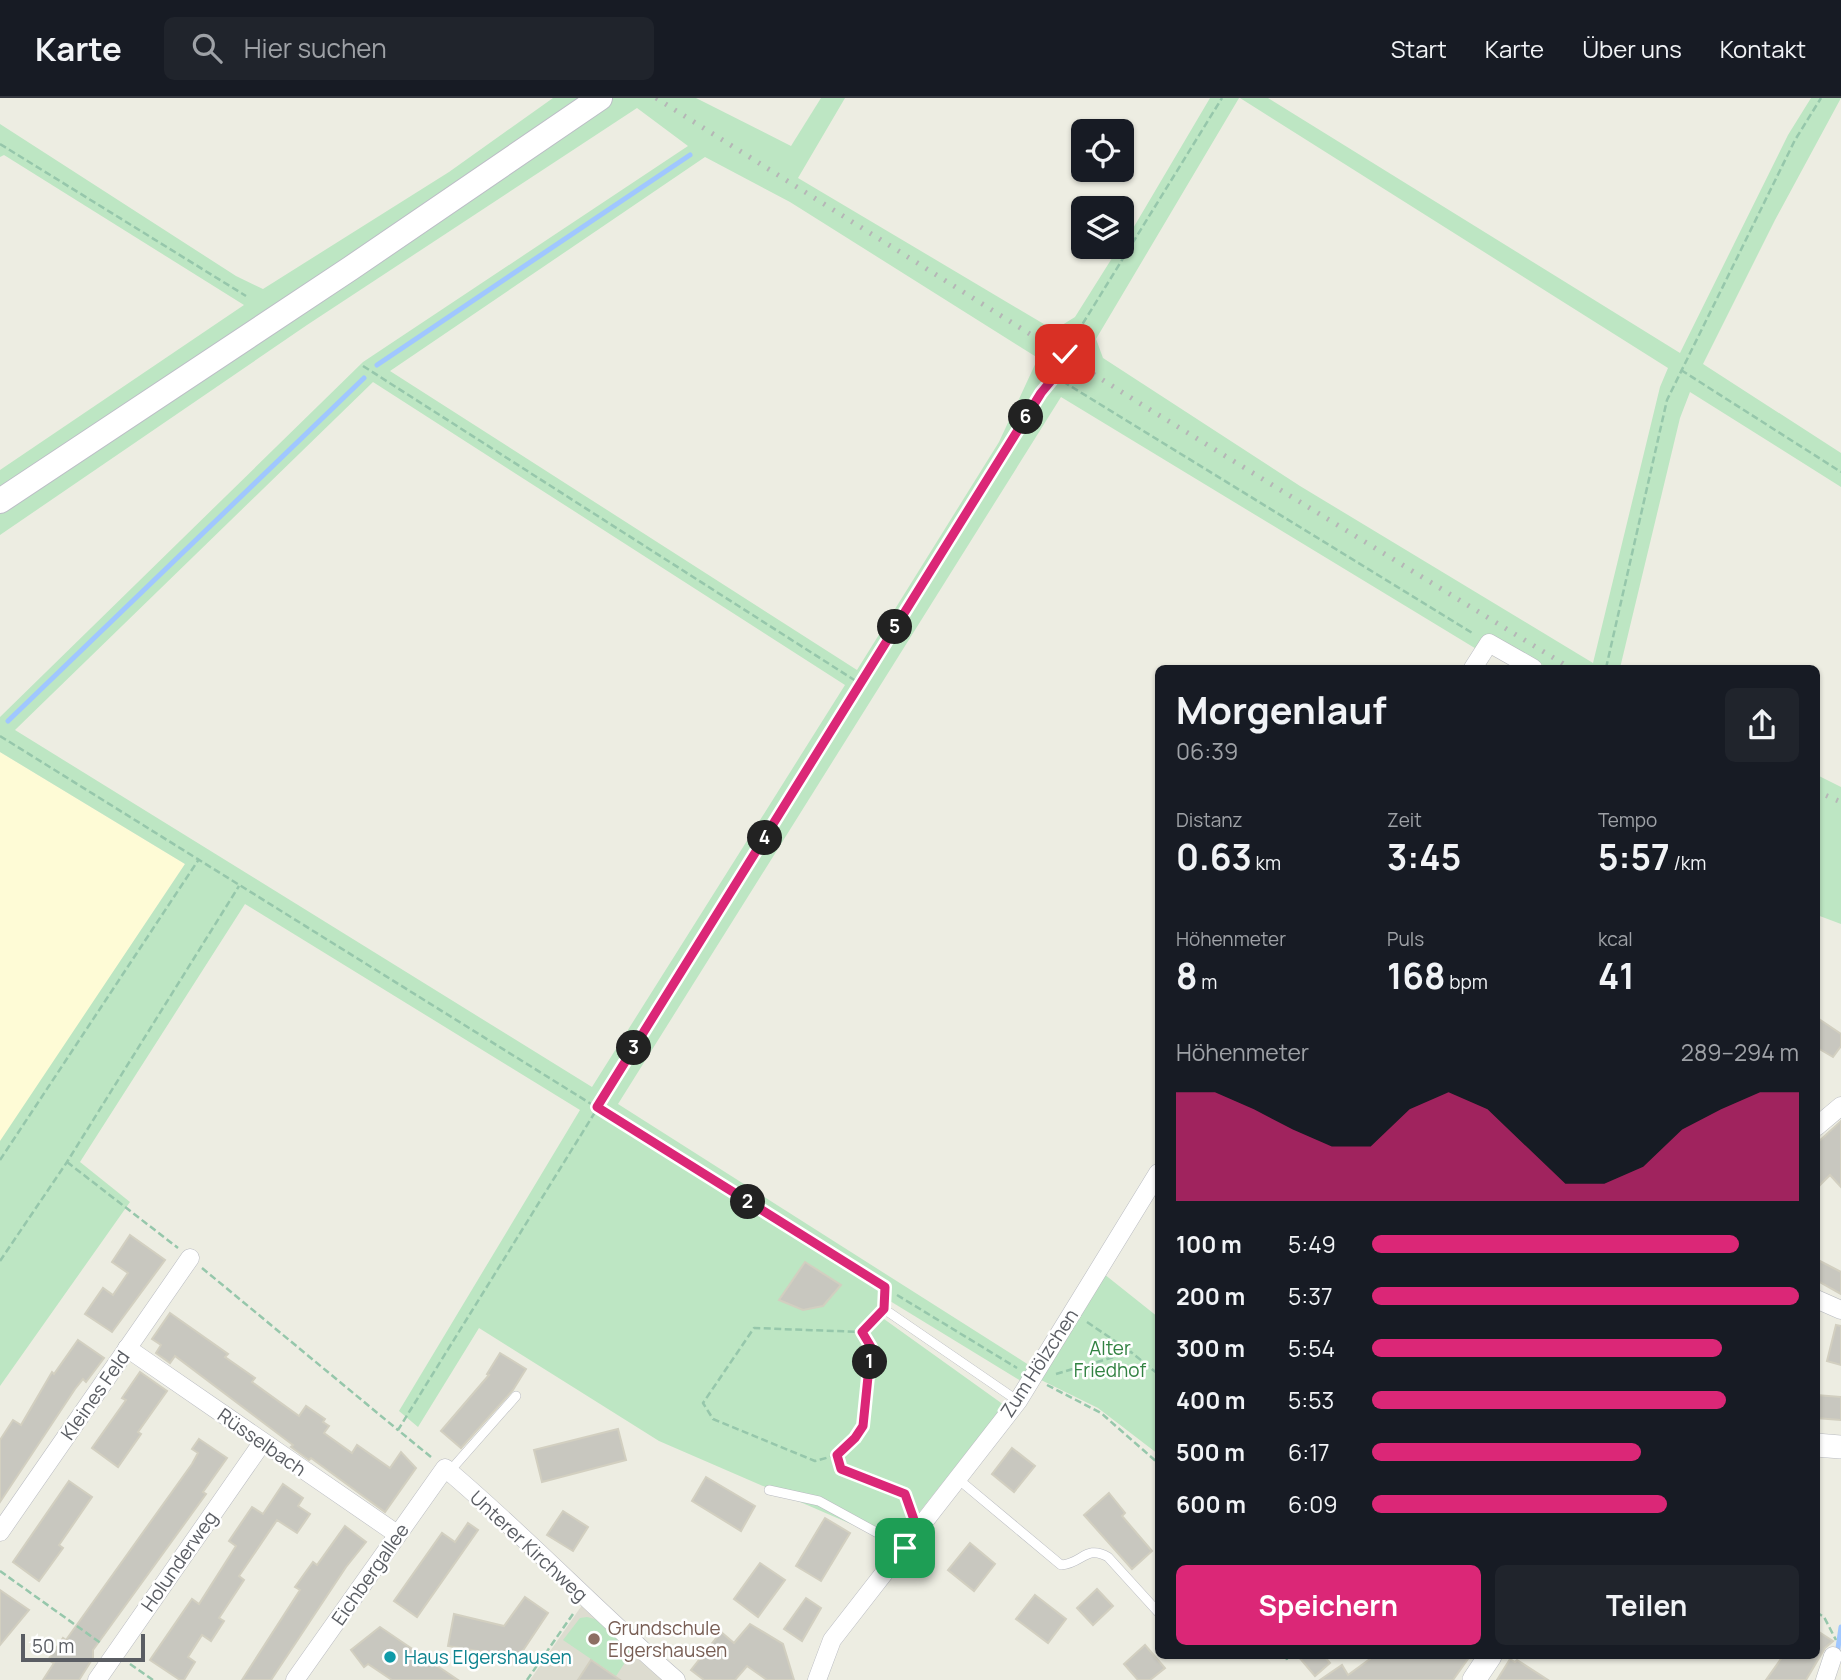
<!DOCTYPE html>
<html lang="de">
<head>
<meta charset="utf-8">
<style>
	:root { --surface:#171b24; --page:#20242c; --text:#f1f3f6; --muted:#9ea1a6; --line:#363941; --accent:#db2777 }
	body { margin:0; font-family:Manrope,sans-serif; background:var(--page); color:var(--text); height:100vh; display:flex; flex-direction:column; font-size:26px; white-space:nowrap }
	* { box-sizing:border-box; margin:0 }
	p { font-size:23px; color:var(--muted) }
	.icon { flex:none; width:38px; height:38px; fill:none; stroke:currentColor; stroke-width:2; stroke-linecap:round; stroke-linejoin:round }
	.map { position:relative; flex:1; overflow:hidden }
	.details { position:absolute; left:1155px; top:567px; width:665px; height:994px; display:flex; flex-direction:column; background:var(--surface); border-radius:10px; box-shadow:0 2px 5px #0004 }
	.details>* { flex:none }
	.tools { position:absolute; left:1071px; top:21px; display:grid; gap:14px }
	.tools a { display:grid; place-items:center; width:63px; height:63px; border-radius:10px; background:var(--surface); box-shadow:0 2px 5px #0004; font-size:35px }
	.scale { position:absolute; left:21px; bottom:18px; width:124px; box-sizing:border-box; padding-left:7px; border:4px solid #5a5d63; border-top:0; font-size:19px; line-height:24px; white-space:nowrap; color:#5a5d63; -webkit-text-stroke:5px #fff; paint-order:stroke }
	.pin { position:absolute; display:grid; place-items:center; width:60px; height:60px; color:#fff; margin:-30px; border-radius:14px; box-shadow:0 4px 10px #0006 }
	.km { position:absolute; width:35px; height:35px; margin:-18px; border-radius:50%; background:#222; color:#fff; font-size:19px; line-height:35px; text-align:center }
	.round { display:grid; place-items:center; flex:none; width:74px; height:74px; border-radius:10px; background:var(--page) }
	.head { display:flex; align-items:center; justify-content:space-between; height:119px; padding:0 21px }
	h1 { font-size:38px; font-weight:700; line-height:52px }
	.stats { display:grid; grid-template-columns:repeat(3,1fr); gap:10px; height:119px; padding:7px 21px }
	.stats div { display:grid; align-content:center }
	.stats b { font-size:35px; font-weight:700 }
	.stats small { font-size:19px; font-weight:400 }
	.stats p { font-size:19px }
	.chart { height:196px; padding:14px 21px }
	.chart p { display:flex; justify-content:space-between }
	.chart svg { width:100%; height:126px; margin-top:7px; fill:var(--accent); opacity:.7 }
	.button { display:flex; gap:14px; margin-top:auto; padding:14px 21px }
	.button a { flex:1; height:80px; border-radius:10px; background:var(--accent); color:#fff; font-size:28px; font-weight:700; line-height:80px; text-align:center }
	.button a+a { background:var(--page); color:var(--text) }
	ul { padding:0 21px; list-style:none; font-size:23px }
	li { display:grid; grid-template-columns:112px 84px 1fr; align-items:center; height:52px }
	li i { height:18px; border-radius:9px; background:var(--accent) }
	header { display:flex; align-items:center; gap:42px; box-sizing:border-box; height:98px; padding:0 35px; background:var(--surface); border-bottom:2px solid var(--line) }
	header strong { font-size:33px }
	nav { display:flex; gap:38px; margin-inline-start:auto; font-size:24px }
	.search { width:490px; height:63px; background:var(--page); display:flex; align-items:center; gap:18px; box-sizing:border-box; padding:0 24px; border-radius:10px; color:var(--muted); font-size:26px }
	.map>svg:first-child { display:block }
</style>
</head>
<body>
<header>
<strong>Karte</strong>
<div class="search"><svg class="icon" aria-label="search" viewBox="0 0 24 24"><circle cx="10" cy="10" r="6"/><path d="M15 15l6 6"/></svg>Hier suchen</div>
<nav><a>Start</a><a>Karte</a><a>Über uns</a><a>Kontakt</a></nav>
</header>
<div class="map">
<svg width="1841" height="1582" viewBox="0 0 1841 1582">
	<rect width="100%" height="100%" fill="#edede2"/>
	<path fill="#fefbd6" d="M 0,654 L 185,766 L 0,1045 Z"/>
	<path fill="#dddcd0" d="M 587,1500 L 674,1582 L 530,1582 Z"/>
	<g fill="#bde6c3" fill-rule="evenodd">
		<path d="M 553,0 L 696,0 L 791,48 L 821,0 L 845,0 L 798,80 L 1054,232 L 1075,219 L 1119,149 L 1122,149 L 1210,0 L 1239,0 L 1096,241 L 1103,260 L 1300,388 L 1593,565 L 1660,289 L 1668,270 L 1240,0 L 1268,0 L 1680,255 L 1788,37 L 1811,0 L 1841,0 L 1775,122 L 1703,266 L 1841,355 L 1841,389 L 1690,294 L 1680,320 L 1620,570 L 1548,570 L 1487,536 L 1478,552 L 1061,299 L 618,1006 L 1032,1269 L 1021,1283 L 890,1203 L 877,1216 L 1004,1307 L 895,1445 L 659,1343 L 479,1230 L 418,1329 L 399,1313 L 580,1012 L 245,806 L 80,1064 L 130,1104 L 0,1288 L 0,1043 L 185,766 L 0,654 L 0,619 L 363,264 L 688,48 L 637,10 L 307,227 L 0,437 L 0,372 L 244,207 L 4,57 L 0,59 L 0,26 L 236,178 L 263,191 L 449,74 ZM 705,59 L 790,104 L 1038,260 L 999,344 L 857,572 L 390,273 ZM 373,284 L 845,587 L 592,989 L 15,632 Z"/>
		<path d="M 1817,677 L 1841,689 L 1841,826 L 1817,817 Z"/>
		<path d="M 1104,1176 L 1158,1219 L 1158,1356 L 1098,1310 L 1041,1282 Z"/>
		<path d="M 587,1519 L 599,1522 L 632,1554 L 616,1578 L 563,1542 L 580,1520 Z"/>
	</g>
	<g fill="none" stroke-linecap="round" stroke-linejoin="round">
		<g stroke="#a0c7ff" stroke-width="5">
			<path d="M 377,267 L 690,57"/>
			<path d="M 8,623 L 364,280"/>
			<path d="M 1837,1557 L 1841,1529"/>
		</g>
	</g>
	<g fill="#c8c7bf" stroke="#d2cfc0" stroke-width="2">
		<path d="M 1816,919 L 1841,936 L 1841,948 L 1833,959 L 1816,949 Z"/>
		<path d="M 1841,1023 L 1841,1089 L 1830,1077 L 1816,1091 L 1816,1046 Z"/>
		<path d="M 130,1137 L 165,1162 L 112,1234 L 85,1216 L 103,1190 L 113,1197 L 128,1175 L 112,1164 Z"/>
		<path d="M 1816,1161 L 1841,1174 L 1841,1196 L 1816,1182 Z"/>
		<path d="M 805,1164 L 841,1187 L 823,1208 L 803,1212 L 779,1202 Z"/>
		<path d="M 170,1215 L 228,1256 L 225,1259 L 255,1280 L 252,1284 L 299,1318 L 306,1308 L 325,1321 L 323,1324 L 329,1328 L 324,1335 L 352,1355 L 357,1347 L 390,1370 L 401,1354 L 416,1370 L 385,1414 L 311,1360 L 309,1362 L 291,1349 L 293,1347 L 175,1258 L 170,1265 L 156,1255 L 161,1247 L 152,1241 Z"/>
		<path d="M 1836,1227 L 1841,1228 L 1841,1267 L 1827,1263 Z"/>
		<path d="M 78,1242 L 104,1260 L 86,1284 L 83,1281 L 75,1291 L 0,1404 L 0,1342 L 13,1322 L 21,1327 L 52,1274 L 54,1276 Z"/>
		<path d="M 500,1255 L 526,1271 L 513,1292 L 461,1350 L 441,1333 L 489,1277 L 487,1276 Z"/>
		<path d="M 140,1274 L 167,1293 L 138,1334 L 141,1336 L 118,1369 L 92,1350 L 126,1302 L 122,1300 Z"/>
		<path d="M 1816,1297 L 1841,1299 L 1841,1322 L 1816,1320 Z"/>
		<path d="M 618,1331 L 626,1362 L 542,1384 L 534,1352 Z"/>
		<path d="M 199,1341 L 227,1360 L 203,1394 L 206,1396 L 93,1552 L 93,1560 L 79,1582 L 43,1582 L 54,1565 L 48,1562 L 63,1540 L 66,1542 L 192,1366 L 198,1355 L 192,1351 Z"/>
		<path d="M 1012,1350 L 1035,1368 L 1014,1394 L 992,1376 Z"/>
		<path d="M 706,1379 L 755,1408 L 741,1433 L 692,1403 Z"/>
		<path d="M 69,1383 L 92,1399 L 59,1447 L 63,1450 L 39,1483 L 13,1464 Z"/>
		<path d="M 283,1386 L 303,1400 L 298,1408 L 310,1416 L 297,1435 L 277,1422 L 239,1478 L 244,1482 L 219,1520 L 224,1523 L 211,1543 L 202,1537 L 188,1559 L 195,1564 L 184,1582 L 180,1582 L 150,1562 L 192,1501 L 199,1506 L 236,1448 L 229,1443 L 252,1409 L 263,1416 Z"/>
		<path d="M 1109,1395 L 1125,1415 L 1122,1418 L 1152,1453 L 1132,1471 L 1084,1417 Z"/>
		<path d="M 563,1413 L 588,1429 L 573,1453 L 547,1437 Z"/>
		<path d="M 825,1420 L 850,1435 L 821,1483 L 796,1468 Z"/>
		<path d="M 468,1425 L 478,1432 L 417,1519 L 394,1503 L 442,1435 L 455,1444 Z"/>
		<path d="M 345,1428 L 366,1444 L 346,1469 L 271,1582 L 242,1582 L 300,1492 L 295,1489 L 313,1464 L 317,1467 Z"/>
		<path d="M 970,1445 L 995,1466 L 974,1493 L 948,1472 Z"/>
		<path d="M 760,1465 L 785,1482 L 758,1519 L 734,1501 Z"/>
		<path d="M 1097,1491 L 1113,1508 L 1093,1527 L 1077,1510 Z"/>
		<path d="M 0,1492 L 29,1512 L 0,1547 Z"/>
		<path d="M 1035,1497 L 1066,1521 L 1048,1545 L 1016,1521 Z"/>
		<path d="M 525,1499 L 548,1515 L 518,1560 L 448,1548 L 454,1516 L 504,1528 Z"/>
		<path d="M 806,1500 L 821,1510 L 802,1543 L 784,1531 Z"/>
		<path d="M 750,1526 L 783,1546 L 794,1582 L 767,1582 L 747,1568 L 735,1582 L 704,1582 L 691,1572 L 721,1534 L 734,1545 Z"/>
		<path d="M 380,1529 L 405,1546 L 458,1582 L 392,1582 L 368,1566 L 364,1569 L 351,1552 Z"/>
		<path d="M 1816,1532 L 1833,1543 L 1825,1550 L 1806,1582 L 1766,1582 L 1783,1558 L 1816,1558 Z"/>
		<path d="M 1145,1547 L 1165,1570 L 1150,1582 L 1138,1582 L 1124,1566 Z"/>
		<path d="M 1298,1558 L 1324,1558 L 1330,1565 L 1315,1578 Z"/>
		<path d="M 1374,1558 L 1470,1558 L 1453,1582 L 1320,1582 L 1342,1567 L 1348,1577 Z"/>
		<path d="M 1510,1561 L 1515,1564 L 1517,1562 L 1548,1582 L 1497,1582 Z"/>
		<path d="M 591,1562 L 620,1582 L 578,1582 Z"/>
	</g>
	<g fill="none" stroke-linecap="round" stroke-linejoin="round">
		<defs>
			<g id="service">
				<path d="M 885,1189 L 884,1211 L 1018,1303"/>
				<path d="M 449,1374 L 516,1298"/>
				<path d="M 958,1381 L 1061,1467 C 1082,1466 1086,1446 1108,1459 L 1158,1514"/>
				<path d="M 769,1392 L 819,1403 L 905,1450"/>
			</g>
			<g id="minor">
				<path d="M 1473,570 L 1489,545 L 1533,570"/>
				<path d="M 1816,1029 L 1841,1008"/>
				<path d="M 1816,1201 L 1841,1212"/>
				<path d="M 127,1250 L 397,1436"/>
				<path d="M 0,1434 L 190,1160"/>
				<path d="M 97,1582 L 262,1345"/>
				<path d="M 295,1582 L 445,1370 C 525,1437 597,1514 676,1582"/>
				<path d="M 817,1582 L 832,1542 L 1018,1303 L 1158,1075"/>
				<path d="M 1825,1582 L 1833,1558"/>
			</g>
			<g id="tertiary">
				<path d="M 1816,1347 L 1841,1349"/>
				<path d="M 1474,1582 L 1490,1558"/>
			</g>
			<path id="secondary" d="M 0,403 L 351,170 L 600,0"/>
		</defs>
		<use href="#service" stroke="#b9bbc1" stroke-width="10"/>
		<use href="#minor" stroke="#b9bbc1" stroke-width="19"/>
		<use href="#tertiary" stroke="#b9bbc1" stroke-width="24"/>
		<use href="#secondary" stroke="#bcbec6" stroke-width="26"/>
		<g stroke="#96c7ab" stroke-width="2.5" stroke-dasharray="7 3.5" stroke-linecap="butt">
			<path d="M 0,46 L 246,198"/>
			<path d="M 363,268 L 859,585"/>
			<path d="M 1681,272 L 1841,374"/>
			<path d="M 1054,278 L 1474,536"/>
			<path d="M 1606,570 L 1667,302 L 1795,42 L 1821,0"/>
			<path d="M 0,638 L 874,1182"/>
			<path d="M 0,1062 L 199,761"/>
			<path d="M 67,1064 L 178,1150"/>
			<path d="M 0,1163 L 67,1064 L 239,788"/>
			<path d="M 202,1170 L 398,1332"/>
			<path d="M 897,1197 L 1017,1270"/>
			<path d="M 1087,1224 L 1131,1254"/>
			<path d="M 862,1234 L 871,1249 L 863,1328 L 855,1340 L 837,1357 L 815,1363 L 713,1321 L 703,1305 L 754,1230 L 862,1234 L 874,1221"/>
			<path d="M 1056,1276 L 1131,1254 L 1158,1276"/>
			<path d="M 1047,1287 L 1101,1315 L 1158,1365"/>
			<path d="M 837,1357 L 841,1371 L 905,1396 L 910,1414"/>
			<path d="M 431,1359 L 398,1332 L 1041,295 L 1054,278 L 1064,256 L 1222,0"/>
			<path d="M 0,1473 L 102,1546"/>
			<path d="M 1816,1514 L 1824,1519 L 1836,1542"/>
			<path d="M 1286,1558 L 1287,1562"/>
			<path d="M 130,1566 L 153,1582"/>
			<path d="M 527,1582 L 575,1513"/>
		</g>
		<use href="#service" stroke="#fff" stroke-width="9"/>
		<use href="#minor" stroke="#fff" stroke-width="18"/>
		<use href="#tertiary" stroke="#fff" stroke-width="23"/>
		<use href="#secondary" stroke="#fff" stroke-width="24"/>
		<g stroke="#b5b6b6" stroke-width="5" stroke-dasharray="2 9" stroke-linecap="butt">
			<path d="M 656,0 L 1144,308 L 1570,570"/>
			<path d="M 1816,693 L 1841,704"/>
		</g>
	</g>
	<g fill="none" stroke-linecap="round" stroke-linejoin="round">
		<defs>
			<path id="route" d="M 905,1450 L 918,1433 L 905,1396 L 841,1371 L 837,1357 L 855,1340 L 863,1328 L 871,1249 L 862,1234 L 884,1211 L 885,1189 L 597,1009 L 1041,295 L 1055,278 L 1065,256"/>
		</defs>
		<use href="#route" stroke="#fff" stroke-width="14"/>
		<use href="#route" stroke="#db2777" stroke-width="9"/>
	</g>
	<circle fill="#8d6e63" stroke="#fff" stroke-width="2.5" cx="594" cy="1541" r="7"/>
	<circle fill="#0f9aa8" stroke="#fff" stroke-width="2.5" cx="390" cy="1559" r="7"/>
	<g text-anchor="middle" stroke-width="5" stroke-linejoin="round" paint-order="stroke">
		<g font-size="19" fill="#328242" stroke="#fff">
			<text x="1110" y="1257">Alter<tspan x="1110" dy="22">Friedhof</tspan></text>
		</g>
		<g font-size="19" fill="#5a5d63" stroke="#fff">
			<text transform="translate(1039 1265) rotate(-57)" y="7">Zum Hölzchen</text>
			<text transform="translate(95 1297) rotate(-55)" y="7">Kleines Feld</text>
			<text transform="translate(262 1344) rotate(35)" y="7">Rüsselbach</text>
			<text transform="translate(529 1448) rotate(43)" y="7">Unterer Kirchweg</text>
			<text transform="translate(179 1463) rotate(-55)" y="7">Holunderweg</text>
			<text transform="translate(370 1476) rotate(-55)" y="7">Eichbergallee</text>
		</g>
		<g font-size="19" fill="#785e54" stroke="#fff" text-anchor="start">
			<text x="608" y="1537">Grundschule<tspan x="608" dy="22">Elgershausen</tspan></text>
		</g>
		<g font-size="19" fill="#0d838f" stroke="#fff" text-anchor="start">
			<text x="404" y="1566">Haus Elgershausen</text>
		</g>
	</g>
</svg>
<div class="tools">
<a><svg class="icon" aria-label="locate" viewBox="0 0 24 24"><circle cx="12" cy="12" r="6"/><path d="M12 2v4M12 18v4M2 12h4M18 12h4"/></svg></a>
<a><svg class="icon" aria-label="layers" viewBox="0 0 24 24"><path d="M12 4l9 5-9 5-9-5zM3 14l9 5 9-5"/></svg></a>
</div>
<div class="scale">50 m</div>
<div class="pin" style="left:905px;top:1450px;background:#1e9e55"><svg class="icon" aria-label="arrive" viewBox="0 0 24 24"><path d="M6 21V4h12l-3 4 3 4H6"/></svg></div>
<div class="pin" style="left:1065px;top:256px;background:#d93025"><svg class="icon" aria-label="check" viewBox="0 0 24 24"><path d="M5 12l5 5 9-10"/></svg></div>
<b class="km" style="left:870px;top:1264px">1</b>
<b class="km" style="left:748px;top:1104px">2</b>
<b class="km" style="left:634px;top:950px">3</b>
<b class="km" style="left:765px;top:740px">4</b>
<b class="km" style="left:895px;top:529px">5</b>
<b class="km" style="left:1026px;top:319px">6</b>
<section class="details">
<div class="head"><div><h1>Morgenlauf</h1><p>06:39</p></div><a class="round"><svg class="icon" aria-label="share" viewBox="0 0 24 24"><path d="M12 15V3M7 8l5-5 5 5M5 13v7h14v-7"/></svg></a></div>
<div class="stats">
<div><p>Distanz</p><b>0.63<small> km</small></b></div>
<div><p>Zeit</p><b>3:45</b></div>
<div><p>Tempo</p><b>5:57<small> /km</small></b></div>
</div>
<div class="stats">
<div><p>Höhenmeter</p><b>8<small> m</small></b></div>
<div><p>Puls</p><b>168<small> bpm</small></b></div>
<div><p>kcal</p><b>41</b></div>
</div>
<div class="chart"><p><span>Höhenmeter</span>289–294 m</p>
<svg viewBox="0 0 160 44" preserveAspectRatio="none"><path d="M0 44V6L10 6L20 12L30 19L40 25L50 25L60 12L70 6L80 12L90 25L100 38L110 38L120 32L130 19L140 12L150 6L160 6V44z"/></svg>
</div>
<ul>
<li><b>100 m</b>5:49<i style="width:86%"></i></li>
<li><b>200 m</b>5:37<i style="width:100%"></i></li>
<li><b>300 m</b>5:54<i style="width:82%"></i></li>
<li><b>400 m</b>5:53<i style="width:83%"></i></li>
<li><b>500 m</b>6:17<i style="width:63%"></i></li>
<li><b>600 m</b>6:09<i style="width:69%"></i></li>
</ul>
<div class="button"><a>Speichern</a><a>Teilen</a></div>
</section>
</div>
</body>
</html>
